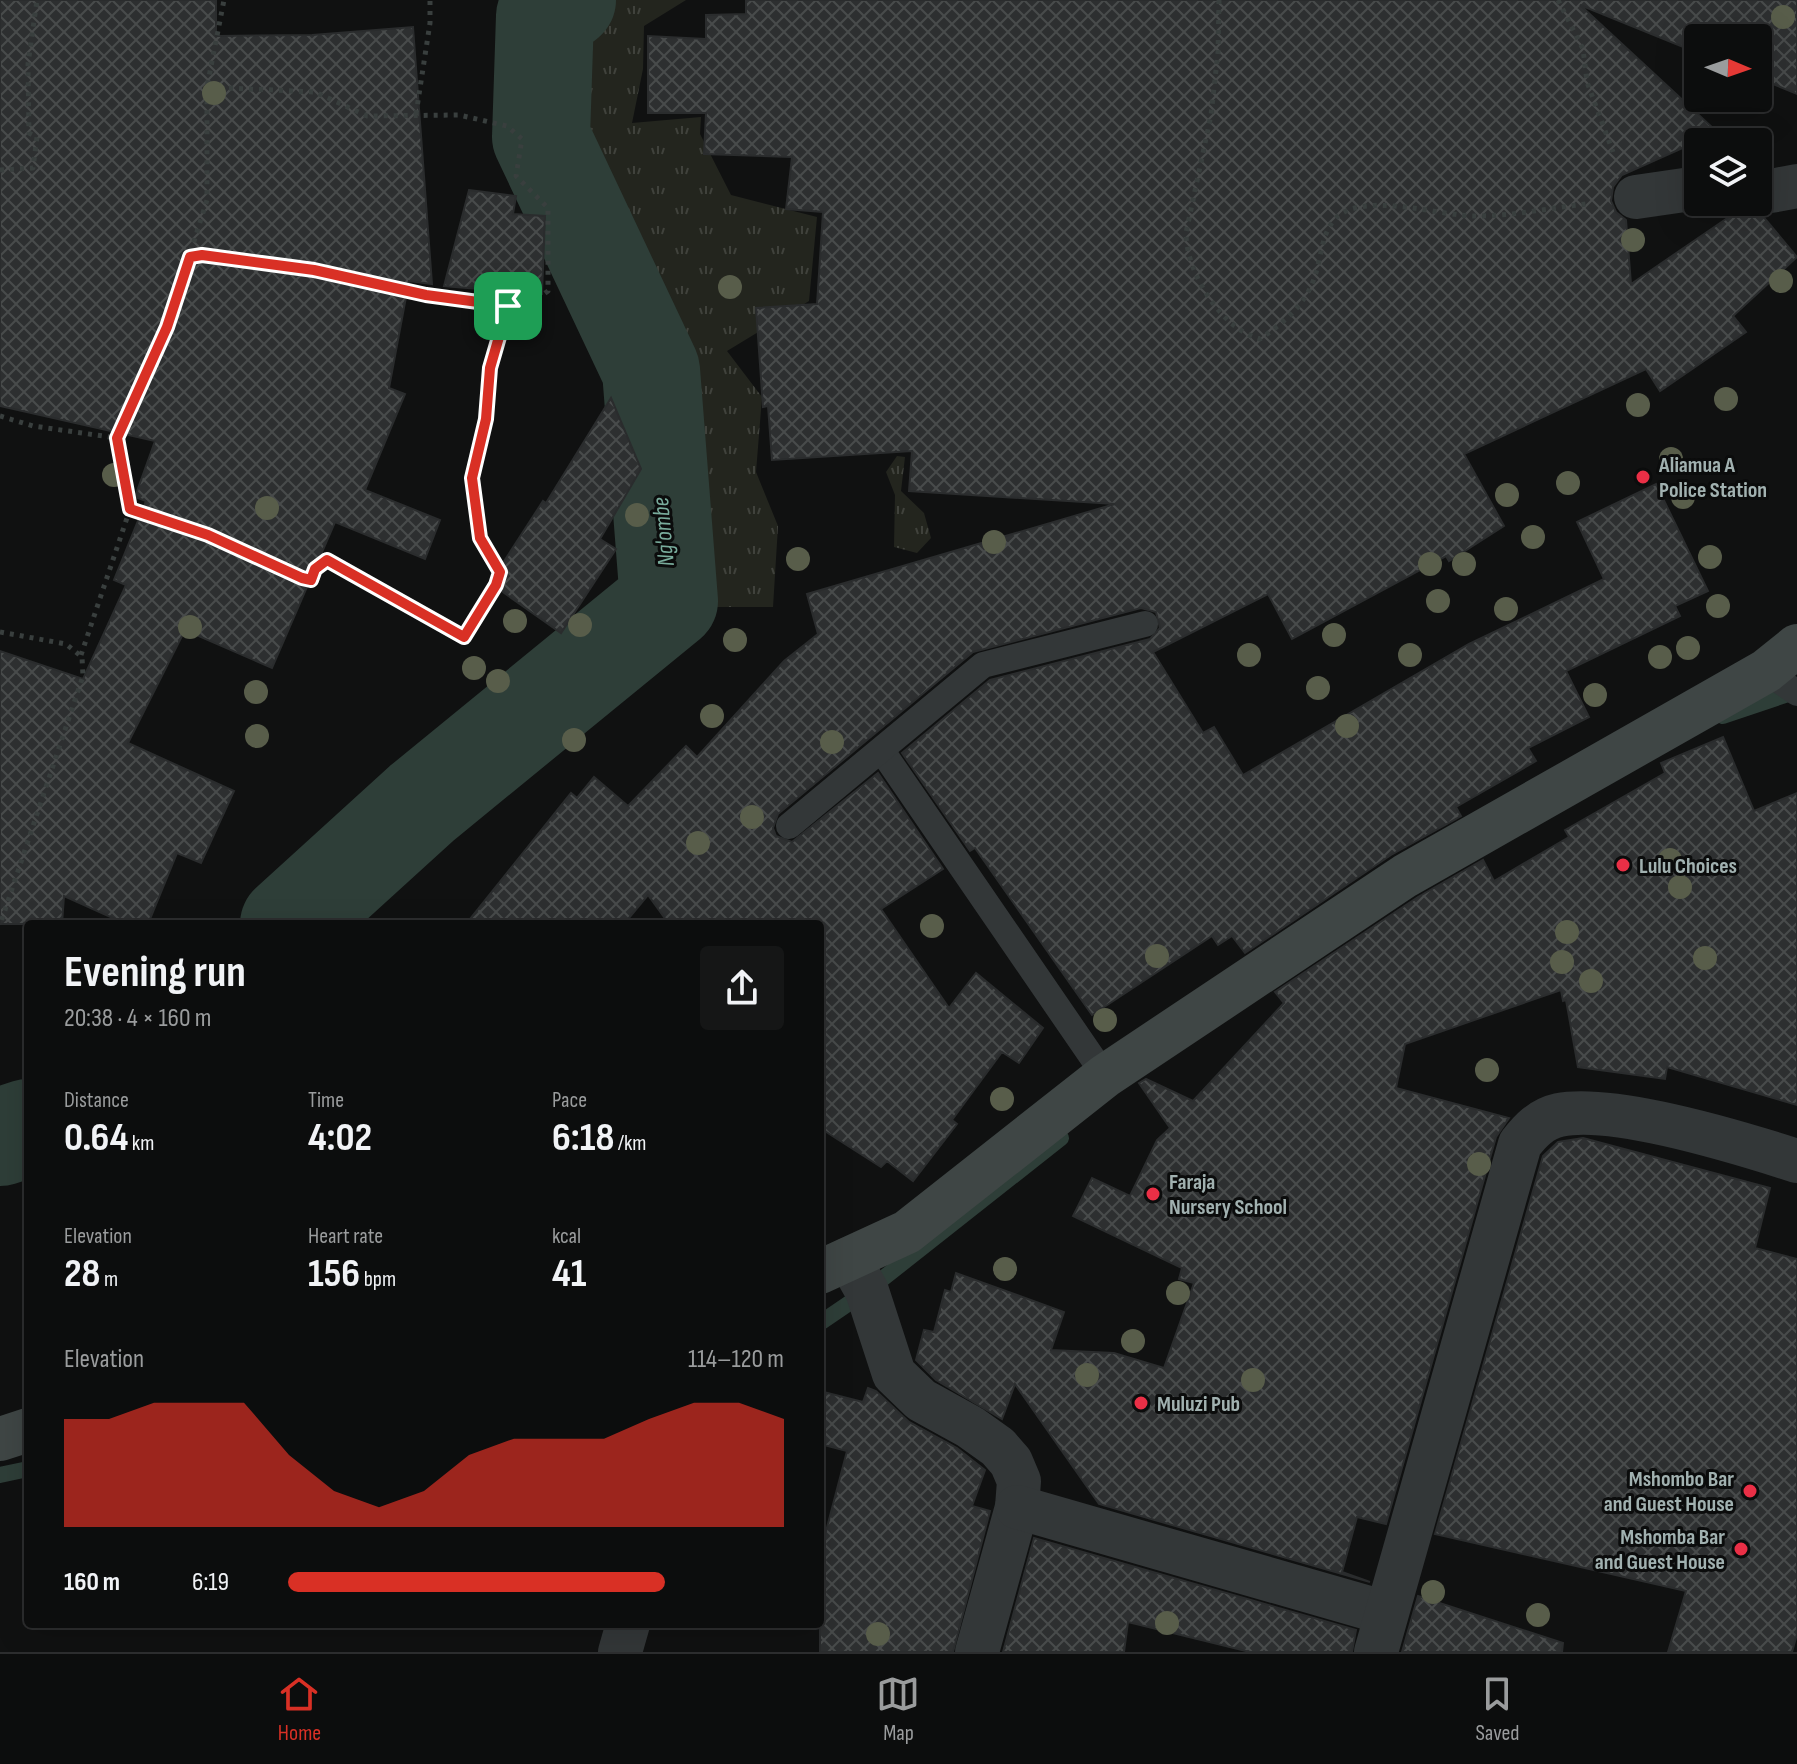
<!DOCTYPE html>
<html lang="en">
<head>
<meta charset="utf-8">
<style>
	:root { --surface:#0c0d0d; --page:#151616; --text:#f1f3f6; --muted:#9a9c9d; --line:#2c2d2e; --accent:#d93025 }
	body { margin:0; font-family:"Sofia Sans Condensed",sans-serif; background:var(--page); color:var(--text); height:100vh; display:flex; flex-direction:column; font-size:30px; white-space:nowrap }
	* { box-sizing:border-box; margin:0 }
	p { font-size:26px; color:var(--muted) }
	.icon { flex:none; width:44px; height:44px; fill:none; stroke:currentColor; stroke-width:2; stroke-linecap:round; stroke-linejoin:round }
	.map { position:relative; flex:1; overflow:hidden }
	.details { position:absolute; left:24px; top:920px; width:800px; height:708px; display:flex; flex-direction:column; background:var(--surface); border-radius:8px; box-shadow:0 8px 32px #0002,0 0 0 2px var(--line) }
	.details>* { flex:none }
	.needle { width:52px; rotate:92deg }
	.buttons { position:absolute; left:1684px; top:24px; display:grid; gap:16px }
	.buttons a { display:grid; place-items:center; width:88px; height:88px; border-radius:8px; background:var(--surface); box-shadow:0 8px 32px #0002,0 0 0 2px var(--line); font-size:40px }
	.pin { position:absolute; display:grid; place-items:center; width:68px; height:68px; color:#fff; margin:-34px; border-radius:16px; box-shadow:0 4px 12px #0006 }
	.round { display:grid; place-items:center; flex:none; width:84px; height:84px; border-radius:8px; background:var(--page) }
	.head { display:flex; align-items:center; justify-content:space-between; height:136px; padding:0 40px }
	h1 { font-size:44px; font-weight:700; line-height:60px }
	.metrics { display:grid; grid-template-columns:repeat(3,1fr); gap:12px; height:136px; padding:8px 40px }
	.metrics div { display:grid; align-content:center }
	.metrics b { font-size:40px; font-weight:700 }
	.metrics small { font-size:22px; font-weight:400 }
	.metrics p { font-size:22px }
	.chart { height:224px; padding:16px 40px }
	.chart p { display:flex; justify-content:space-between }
	.chart svg { width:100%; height:144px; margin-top:8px; fill:var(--accent); opacity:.7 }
	ul { padding:0 40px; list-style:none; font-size:26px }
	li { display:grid; grid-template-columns:128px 96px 1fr; align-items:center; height:60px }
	li i { height:20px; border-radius:10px; background:var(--accent) }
	.dock { display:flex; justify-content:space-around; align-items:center; height:112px; border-top:2px solid var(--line); background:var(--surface); font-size:22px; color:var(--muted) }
	.dock a { display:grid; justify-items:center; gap:4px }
	.dock .on { color:var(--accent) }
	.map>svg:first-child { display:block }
</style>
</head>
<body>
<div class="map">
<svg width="1797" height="1652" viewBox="0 0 1797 1652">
	<defs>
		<pattern id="grass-tufts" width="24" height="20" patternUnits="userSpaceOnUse" patternTransform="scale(2)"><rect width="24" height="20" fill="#23251e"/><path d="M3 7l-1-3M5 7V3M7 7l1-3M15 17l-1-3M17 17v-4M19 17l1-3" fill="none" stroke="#40423c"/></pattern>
		<pattern id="building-cross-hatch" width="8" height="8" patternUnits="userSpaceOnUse" patternTransform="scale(2)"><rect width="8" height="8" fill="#2d2f30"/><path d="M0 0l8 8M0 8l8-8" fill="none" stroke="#484b4b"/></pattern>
	</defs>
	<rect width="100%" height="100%" fill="#101111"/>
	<g fill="url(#grass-tufts)">
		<path d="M 549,0 L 686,0 L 644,26 L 643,69 L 632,123 L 701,117 L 700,134 L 731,195 L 817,217 L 809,301 L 727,351 L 762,397 L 756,472 L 778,526 L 773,607 L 650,607 L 658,529 L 641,451 L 593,354 L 576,254 L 530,162 L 529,22 Z"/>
		<path d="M 897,456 L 905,457 L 901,491 L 924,513 L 931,538 L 917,553 L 894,547 L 895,495 L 886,472 Z"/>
	</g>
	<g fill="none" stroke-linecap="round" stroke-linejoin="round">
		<g stroke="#2e3e38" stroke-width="16">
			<path d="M 1723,716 L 1797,691"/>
			<path d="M 820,1323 L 867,1291 L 1061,1138"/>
			<path d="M 0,1475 L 28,1469"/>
		</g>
		<g stroke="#2e3e38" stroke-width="98">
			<path d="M 289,924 L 422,803 L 669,601 L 651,370 L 541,137 L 545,16 L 567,0"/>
			<path d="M 0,1137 L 28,1128"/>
		</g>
	</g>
	<g fill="url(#building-cross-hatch)" stroke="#2a2c2d" stroke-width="2">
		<path d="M 0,0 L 216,0 L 216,36 L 312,35 L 413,27 L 432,284 L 409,281 L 389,388 L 405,394 L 365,490 L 440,520 L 425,559 L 335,522 L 272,668 L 185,630 L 128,743 L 234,791 L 201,863 L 177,853 L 148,924 L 126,924 L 64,896 L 62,924 L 0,924 L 0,651 L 83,679 L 126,585 L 114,580 L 146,501 L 135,497 L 155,441 L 0,406 Z"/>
		<path d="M 746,0 L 1797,0 L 1797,94 L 1758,78 L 1758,38 L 1698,38 L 1698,53 L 1580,5 L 1728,142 L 1696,142 L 1622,175 L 1613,187 L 1611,201 L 1616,212 L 1626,220 L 1631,284 L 1742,208 L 1762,215 L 1797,257 L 1733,316 L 1746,332 L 1660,391 L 1646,369 L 1464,454 L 1504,526 L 1449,561 L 1446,556 L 1292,639 L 1268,594 L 1153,652 L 1203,733 L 1214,727 L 1243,775 L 1469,644 L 1604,579 L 1577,522 L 1656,484 L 1708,591 L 1675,606 L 1680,616 L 1566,671 L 1589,717 L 1528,748 L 1536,761 L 1456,807 L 1461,816 L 1391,855 L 1245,953 L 1232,936 L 1218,945 L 1212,936 L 1092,1015 L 975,848 L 970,851 L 902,753 L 990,680 L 1150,639 L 1160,628 L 1156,612 L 1141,608 L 973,652 L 778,814 L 773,828 L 776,836 L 792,842 L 878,773 L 943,869 L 881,909 L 949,1008 L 976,973 L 1043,1028 L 1019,1063 L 1002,1052 L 952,1120 L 957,1124 L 913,1181 L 887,1161 L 881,1167 L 820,1128 L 820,924 L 669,924 L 648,895 L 624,924 L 466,924 L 571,793 L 577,798 L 594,777 L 628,806 L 686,746 L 697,757 L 784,661 L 818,634 L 807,594 L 1115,504 L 909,491 L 912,451 L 772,460 L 768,406 L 763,407 L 756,308 L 817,304 L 823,212 L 786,209 L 792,157 L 704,154 L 706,113 L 648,113 L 648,36 L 706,39 L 706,15 L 746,14 Z"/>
		<path d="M 469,190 L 516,196 L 513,214 L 545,216 L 542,294 L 444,286 Z"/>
		<path d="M 611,398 L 641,469 L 600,539 L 616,549 L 561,633 L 490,583 L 543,501 L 546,503 Z"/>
		<path d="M 1723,737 L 1754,811 L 1797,793 L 1797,1105 L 1667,1067 L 1665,1079 L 1578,1067 L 1566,1000 L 1563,1001 L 1561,990 L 1405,1044 L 1396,1088 L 1509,1118 L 1496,1137 L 1386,1524 L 1357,1517 L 1342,1572 L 1370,1582 L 1099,1504 L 1015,1384 L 1002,1419 L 936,1380 L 916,1360 L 924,1330 L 934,1332 L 945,1290 L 951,1292 L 956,1273 L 1064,1312 L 1051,1350 L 1114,1353 L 1164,1368 L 1194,1283 L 1179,1279 L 1182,1268 L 1073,1216 L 1092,1178 L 1130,1196 L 1157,1140 L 1170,1128 L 1139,1083 L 1146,1079 L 1193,1101 L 1284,1003 L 1275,992 L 1418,897 L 1483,860 L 1494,881 L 1569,837 L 1565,830 L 1665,773 L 1661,763 Z"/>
		<path d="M 1583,1138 L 1770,1188 L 1755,1248 L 1797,1259 L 1797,1634 L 1792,1652 L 1668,1652 L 1686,1591 L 1435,1534 L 1543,1156 L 1558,1142 Z"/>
		<path d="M 868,1388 L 876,1391 L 909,1422 L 957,1448 L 985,1470 L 972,1506 L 990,1511 L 953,1652 L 820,1652 L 820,1554 L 847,1451 L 820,1444 L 820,1391 L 863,1402 Z"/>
		<path d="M 1034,1538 L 1356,1630 L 1352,1652 L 1250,1652 L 1128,1622 L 1124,1652 L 1003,1652 Z"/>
		<path d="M 1418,1596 L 1563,1643 L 1562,1652 L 1402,1652 Z"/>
	</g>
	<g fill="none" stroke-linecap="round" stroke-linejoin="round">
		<g stroke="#393f3e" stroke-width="5" stroke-dasharray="4 6" stroke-linecap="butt">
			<path d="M 1219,0 L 1218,52 L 1211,115 L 1186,233 C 1186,272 1221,329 1260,339 C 1289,319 1310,301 1318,265 C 1322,249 1323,234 1334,220 C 1361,189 1441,217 1477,216 C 1512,216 1550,208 1586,204"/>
			<path d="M 1558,0 L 1583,49 L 1587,82 L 1613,152"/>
			<path d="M 416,114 L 430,23 L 430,0"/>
			<path d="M 0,170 L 33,168 L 37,137 L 29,133 L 28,64 L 37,0"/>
			<path d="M 190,257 L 314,270 L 426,295 L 508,306"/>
			<path d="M 0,416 L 33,426 L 117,438 L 167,327 L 207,200 L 207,87 L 224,0"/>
			<path d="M 130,509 L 208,535 L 302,578 L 311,580 L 315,569 L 327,560 L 464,637 L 496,585 L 500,572 L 480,538 L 472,478 L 486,419 L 490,368 L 508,306 L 532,303 L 548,291 L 548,208 L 516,176 L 522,139 L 507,126 L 459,115 L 367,116 L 315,92 L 207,87"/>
			<path d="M 0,632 L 66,644 L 82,657 L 83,676 L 0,925"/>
			<path d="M 81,655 L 130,509 L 117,438"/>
		</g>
		<g stroke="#333738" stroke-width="26">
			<path d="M 1766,671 L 1797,693"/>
			<path d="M 882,751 L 1105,1076"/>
			<path d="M 789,826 L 983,665 L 1145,624"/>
		</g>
		<g stroke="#333738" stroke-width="44">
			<path d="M 1758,189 L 1771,191 L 1797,186"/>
			<path d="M 1636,197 L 1698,188"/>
			<path d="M 849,1259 L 867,1291 L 894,1374 L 921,1400 L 970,1427 L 998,1447 L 1011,1462 L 1019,1481 L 1017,1507 L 977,1652"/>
			<path d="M 1017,1507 L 1386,1613"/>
			<path d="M 620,1652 L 628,1624"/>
			<path d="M 1376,1652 L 1520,1144 C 1530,1131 1541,1119 1559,1115 C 1614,1104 1741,1143 1797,1161"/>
		</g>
		<g stroke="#3f4645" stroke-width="44">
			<path d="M 820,1272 L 907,1232 L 1105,1076 L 1405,876 L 1766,671 L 1797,646"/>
			<path d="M 0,1439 L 28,1430"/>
		</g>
	</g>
	<g fill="#585d4a">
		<circle cx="1783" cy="17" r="12"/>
		<circle cx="214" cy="93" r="12"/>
		<circle cx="1633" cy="240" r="12"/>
		<circle cx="1781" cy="281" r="12"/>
		<circle cx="730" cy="287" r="12"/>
		<circle cx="1726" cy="399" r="12"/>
		<circle cx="1638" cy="405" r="12"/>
		<circle cx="1671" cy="459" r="12"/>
		<circle cx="114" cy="475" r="12"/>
		<circle cx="1568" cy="483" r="12"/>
		<circle cx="1507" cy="495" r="12"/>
		<circle cx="1683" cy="497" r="12"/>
		<circle cx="267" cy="508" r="12"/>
		<circle cx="637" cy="515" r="12"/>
		<circle cx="1533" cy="537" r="12"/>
		<circle cx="994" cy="542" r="12"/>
		<circle cx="1710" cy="557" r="12"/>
		<circle cx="798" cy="559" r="12"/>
		<circle cx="1430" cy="564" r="12"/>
		<circle cx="1464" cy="564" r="12"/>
		<circle cx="1438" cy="601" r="12"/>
		<circle cx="1718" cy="606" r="12"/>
		<circle cx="1506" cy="609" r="12"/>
		<circle cx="515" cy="621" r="12"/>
		<circle cx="580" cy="625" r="12"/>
		<circle cx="190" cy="627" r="12"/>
		<circle cx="1334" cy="635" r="12"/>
		<circle cx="735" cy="640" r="12"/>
		<circle cx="1688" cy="648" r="12"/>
		<circle cx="1249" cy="655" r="12"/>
		<circle cx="1410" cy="655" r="12"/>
		<circle cx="1660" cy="657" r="12"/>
		<circle cx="474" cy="668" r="12"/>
		<circle cx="498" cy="681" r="12"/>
		<circle cx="1318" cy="688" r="12"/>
		<circle cx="256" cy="692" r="12"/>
		<circle cx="1595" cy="695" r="12"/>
		<circle cx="712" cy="716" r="12"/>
		<circle cx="1347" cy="726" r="12"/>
		<circle cx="257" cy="736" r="12"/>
		<circle cx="574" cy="740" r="12"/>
		<circle cx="832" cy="742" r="12"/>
		<circle cx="752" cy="817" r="12"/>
		<circle cx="698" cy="843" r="12"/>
		<circle cx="1670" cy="860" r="12"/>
		<circle cx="1680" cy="887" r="12"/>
		<circle cx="932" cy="926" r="12"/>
		<circle cx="1567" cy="932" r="12"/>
		<circle cx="1157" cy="956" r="12"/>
		<circle cx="1705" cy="958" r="12"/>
		<circle cx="1562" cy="962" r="12"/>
		<circle cx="1591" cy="981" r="12"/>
		<circle cx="1105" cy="1020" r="12"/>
		<circle cx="1487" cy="1070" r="12"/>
		<circle cx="1002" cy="1099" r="12"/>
		<circle cx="1479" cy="1164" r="12"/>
		<circle cx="1005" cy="1269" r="12"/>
		<circle cx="1178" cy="1293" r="12"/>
		<circle cx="1133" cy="1341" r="12"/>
		<circle cx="1087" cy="1375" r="12"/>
		<circle cx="1253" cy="1380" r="12"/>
		<circle cx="1433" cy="1592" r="12"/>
		<circle cx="1538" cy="1615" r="12"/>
		<circle cx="1167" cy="1623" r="12"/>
		<circle cx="878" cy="1634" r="12"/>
	</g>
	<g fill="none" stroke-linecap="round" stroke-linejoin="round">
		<defs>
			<path id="route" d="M 202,255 L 314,270 L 426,295 L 508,306 L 490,368 L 486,419 L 472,478 L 480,538 L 500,572 L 496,585 L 464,637 L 327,560 L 315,569 L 311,580 L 302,578 L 208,535 L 130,509 L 117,438 L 167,327 L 190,257 Z"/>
		</defs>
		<use href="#route" stroke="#fff" stroke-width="16"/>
		<use href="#route" stroke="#d93025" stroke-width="10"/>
	</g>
	<g fill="#ea2f46" stroke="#0b0c0c" stroke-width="3">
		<circle cx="1643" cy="477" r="8"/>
		<circle cx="1623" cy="865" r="8"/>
		<circle cx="1153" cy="1194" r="8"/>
		<circle cx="1141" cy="1403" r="8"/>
		<circle cx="1750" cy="1491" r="8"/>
		<circle cx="1741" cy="1549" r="8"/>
	</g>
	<g text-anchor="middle" stroke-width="6" stroke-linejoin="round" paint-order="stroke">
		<g font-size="22" font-weight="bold" fill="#a1b1b0" stroke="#0b0c0c" text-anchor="start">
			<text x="1659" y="472">Aliamua A<tspan x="1659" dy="25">Police Station</tspan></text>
			<text x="1639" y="873">Lulu Choices</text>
			<text x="1169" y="1189">Faraja<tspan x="1169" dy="25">Nursery School</tspan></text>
			<text x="1157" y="1411">Muluzi Pub</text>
			<text x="1734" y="1486" text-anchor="end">Mshombo Bar<tspan x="1734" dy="25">and Guest House</tspan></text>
			<text x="1725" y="1544" text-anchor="end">Mshomba Bar<tspan x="1725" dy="25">and Guest House</tspan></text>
		</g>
		<g font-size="24" font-style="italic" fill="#79ac9c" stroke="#0b0c0c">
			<text transform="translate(663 532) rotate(-95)" y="8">Ng'ombe</text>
		</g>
	</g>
</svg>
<div class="buttons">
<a><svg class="needle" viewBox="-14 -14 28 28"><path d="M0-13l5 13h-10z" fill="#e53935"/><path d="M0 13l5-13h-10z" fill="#9a9c9d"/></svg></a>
<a><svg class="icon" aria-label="layers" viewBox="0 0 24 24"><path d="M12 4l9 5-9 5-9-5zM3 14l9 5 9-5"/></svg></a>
</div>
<div class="pin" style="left:508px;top:306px;background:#1e9e55"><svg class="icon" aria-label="arrive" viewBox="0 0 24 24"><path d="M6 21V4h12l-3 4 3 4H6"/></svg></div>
<section class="details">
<div class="head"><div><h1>Evening run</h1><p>20:38 · 4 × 160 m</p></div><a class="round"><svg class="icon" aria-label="share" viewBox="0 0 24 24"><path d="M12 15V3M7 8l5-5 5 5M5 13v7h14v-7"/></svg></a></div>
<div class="metrics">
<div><p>Distance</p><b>0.64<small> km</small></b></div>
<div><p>Time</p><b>4:02</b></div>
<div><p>Pace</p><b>6:18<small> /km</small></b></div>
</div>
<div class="metrics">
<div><p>Elevation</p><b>28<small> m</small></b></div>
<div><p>Heart rate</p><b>156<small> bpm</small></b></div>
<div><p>kcal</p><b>41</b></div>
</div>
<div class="chart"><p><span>Elevation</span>114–120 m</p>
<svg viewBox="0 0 160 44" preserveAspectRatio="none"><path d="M0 44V11L10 11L20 6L30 6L40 6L50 22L60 33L70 38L80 33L90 22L100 17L110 17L120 17L130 11L140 6L150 6L160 11V44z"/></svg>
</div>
<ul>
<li><b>160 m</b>6:19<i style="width:76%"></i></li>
</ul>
</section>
</div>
<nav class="dock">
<a class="on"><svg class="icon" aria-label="home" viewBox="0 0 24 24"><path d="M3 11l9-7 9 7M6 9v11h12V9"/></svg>Home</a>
<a><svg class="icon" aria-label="map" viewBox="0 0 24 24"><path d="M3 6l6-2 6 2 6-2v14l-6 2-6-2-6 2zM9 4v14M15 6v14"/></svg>Map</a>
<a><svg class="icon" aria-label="saved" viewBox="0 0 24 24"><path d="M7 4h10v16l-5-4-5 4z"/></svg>Saved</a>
</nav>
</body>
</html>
